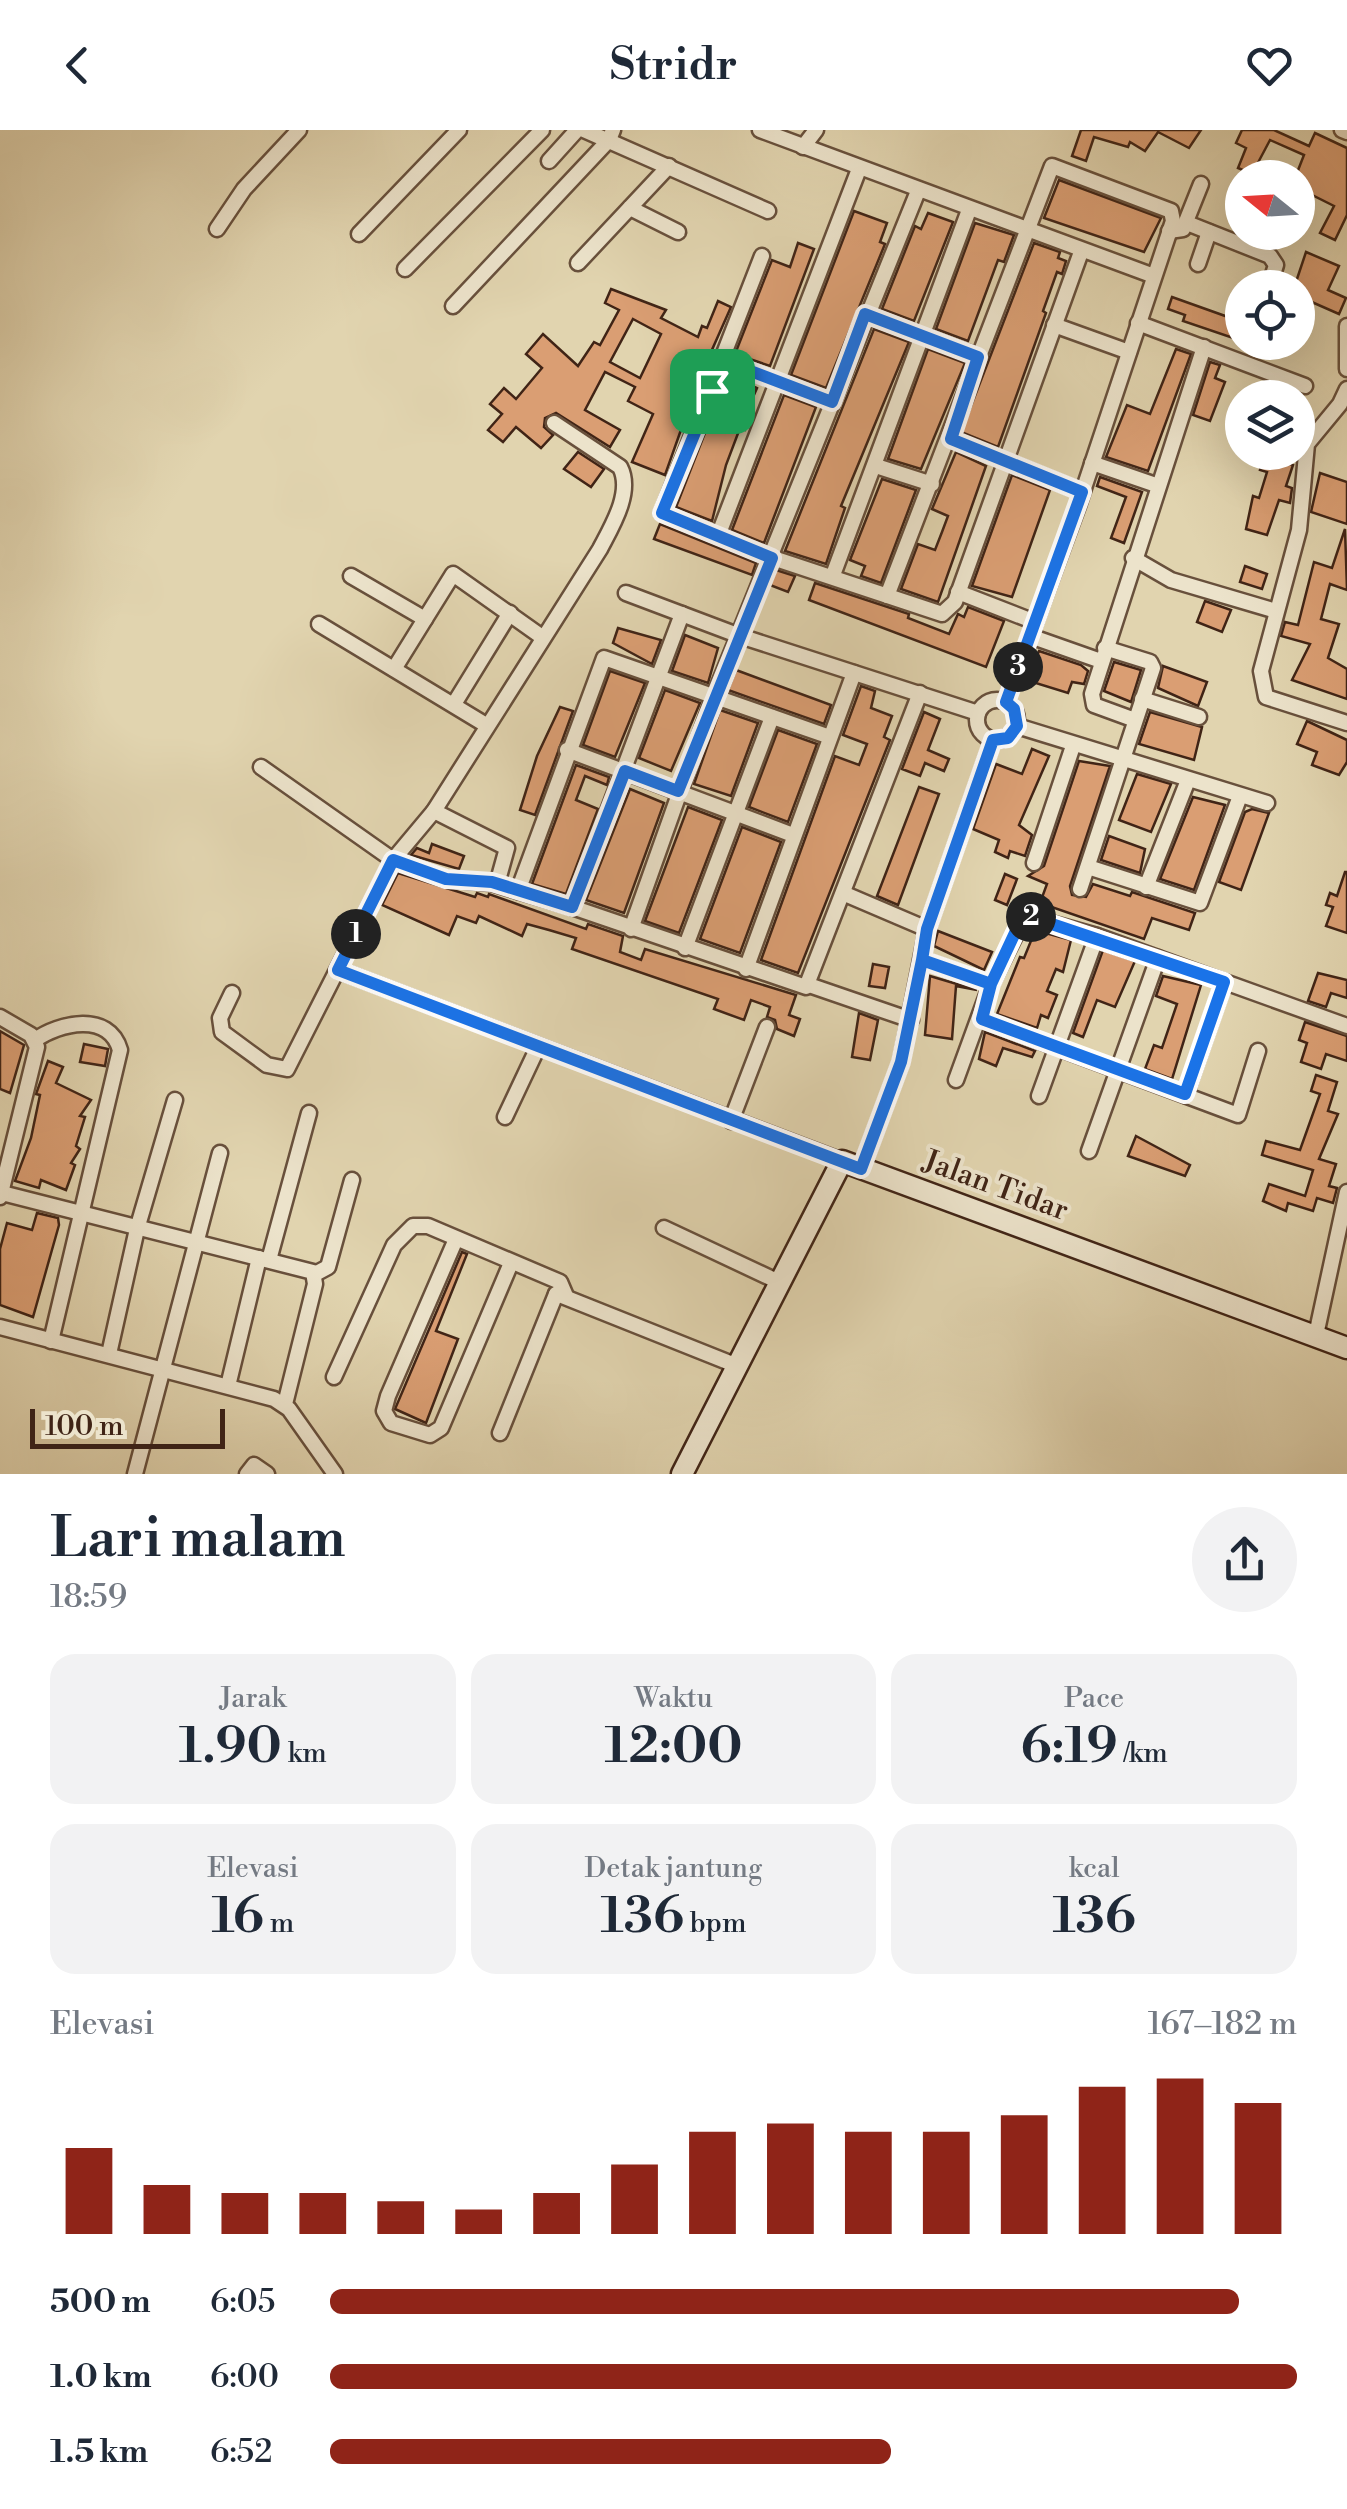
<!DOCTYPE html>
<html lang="id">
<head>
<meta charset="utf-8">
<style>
	:root { --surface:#fff; --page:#f2f2f3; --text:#1f2937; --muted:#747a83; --accent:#8f2418 }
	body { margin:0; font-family:"Libre Bodoni",serif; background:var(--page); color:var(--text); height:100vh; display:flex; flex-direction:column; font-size:38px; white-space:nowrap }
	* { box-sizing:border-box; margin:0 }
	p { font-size:32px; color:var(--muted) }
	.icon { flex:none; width:55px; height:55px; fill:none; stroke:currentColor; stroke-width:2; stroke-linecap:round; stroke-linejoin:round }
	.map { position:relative; height:1344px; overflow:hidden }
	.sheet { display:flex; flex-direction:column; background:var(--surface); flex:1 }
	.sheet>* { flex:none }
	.needle { width:65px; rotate:288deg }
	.buttons { position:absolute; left:1225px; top:30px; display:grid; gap:20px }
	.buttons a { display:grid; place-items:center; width:90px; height:90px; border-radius:50%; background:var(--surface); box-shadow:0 10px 40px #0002; font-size:50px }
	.scale { position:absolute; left:30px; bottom:25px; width:195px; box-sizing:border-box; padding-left:10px; border:5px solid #402416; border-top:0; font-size:28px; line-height:35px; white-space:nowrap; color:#402416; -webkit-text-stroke:8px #ece3cb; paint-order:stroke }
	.pin { position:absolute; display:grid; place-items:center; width:85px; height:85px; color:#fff; margin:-42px; border-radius:20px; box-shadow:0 5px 15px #0006 }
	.km { position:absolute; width:50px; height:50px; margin:-25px; border-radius:50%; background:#222; color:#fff; font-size:28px; line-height:50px; text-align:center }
	.round { display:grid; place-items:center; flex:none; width:105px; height:105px; border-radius:52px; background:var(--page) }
	.overview { display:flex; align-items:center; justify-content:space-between; height:170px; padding:0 50px }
	h1 { font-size:55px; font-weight:600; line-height:75px }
	.stats { display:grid; grid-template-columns:repeat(3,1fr); gap:15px; height:170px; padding:10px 50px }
	.stats div { display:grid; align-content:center; border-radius:25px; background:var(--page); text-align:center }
	.stats b { font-size:50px; font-weight:600 }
	.stats small { font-size:28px; font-weight:400 }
	.stats p { font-size:28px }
	.chart { height:280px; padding:20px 50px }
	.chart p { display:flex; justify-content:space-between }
	.chart svg { width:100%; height:180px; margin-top:10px; stroke:var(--accent); stroke-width:6 }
	ul { padding:0 50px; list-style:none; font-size:32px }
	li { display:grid; grid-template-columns:160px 120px 1fr; align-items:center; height:75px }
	li i { height:25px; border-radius:12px; background:var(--accent) }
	header { display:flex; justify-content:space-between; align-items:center; height:130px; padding:0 50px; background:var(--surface); font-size:45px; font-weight:600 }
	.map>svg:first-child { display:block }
</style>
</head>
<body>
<header><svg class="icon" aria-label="back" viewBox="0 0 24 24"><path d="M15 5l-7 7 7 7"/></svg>Stridr<svg class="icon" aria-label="heart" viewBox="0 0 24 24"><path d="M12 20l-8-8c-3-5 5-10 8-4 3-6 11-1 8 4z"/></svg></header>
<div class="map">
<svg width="1347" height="1344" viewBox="0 0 1347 1344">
	<rect width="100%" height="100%" fill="#e1d4af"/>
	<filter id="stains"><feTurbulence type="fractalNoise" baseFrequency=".002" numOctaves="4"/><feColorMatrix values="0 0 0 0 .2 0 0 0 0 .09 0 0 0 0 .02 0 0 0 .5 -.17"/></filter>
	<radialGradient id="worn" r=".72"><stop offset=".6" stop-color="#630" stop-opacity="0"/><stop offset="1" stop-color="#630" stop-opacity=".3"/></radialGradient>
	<g fill="#da9e73" stroke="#402416" stroke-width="2.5" fill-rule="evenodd">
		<path d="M 1081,0 L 1201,0 L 1189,18 L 1158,2 L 1145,21 L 1130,12 L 1128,17 L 1094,7 L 1086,31 L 1072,26 Z"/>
		<path d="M 1242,0 L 1274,0 L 1309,16 L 1315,3 L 1347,18 L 1347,85 L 1335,110 L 1320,103 L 1334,76 L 1312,65 L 1309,74 L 1298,69 L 1295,48 L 1304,25 L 1270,10 L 1252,44 L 1238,38 L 1246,18 L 1236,13 Z"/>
		<path d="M 1059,50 L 1161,88 L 1144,122 L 1044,88 Z"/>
		<path d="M 854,81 L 887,93 L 880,112 L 885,114 L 826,258 L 791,245 Z"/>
		<path d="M 928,83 L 953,92 L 914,191 L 882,179 L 915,96 L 921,99 Z"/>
		<path d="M 975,93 L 1014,105 L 1004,132 L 998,130 L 968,211 L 936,199 Z"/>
		<path d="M 798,113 L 814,119 L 770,236 L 735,224 L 772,130 L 790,137 Z"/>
		<path d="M 1034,113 L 1060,122 L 1058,128 L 1066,131 L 1062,144 L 1057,142 L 1043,181 L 1046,183 L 998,317 L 961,302 Z"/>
		<path d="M 1306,122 L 1339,136 L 1328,160 L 1346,168 L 1339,184 L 1298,166 L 1294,158 Z"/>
		<path d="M 611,159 L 666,180 L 661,188 L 698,207 L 702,196 L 707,198 L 718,171 L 731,177 L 699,249 L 665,345 L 632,332 L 653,284 L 628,271 L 635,257 L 605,242 L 585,280 L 620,300 L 610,317 L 556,283 L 545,288 L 544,297 L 553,305 L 541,318 L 516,297 L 503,312 L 488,300 L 502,284 L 490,274 L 504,258 L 516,269 L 542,238 L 526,224 L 543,204 L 578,236 L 594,212 L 600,215 L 619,180 L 605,173 ZM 633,189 L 661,204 L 640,248 L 610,232 Z"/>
		<path d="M 1172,167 L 1242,192 L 1242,211 L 1183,191 L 1185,185 L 1168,179 Z"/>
		<path d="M 874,199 L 909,212 L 841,376 L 845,378 L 826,434 L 785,421 Z"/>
		<path d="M 928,219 L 965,233 L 921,339 L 888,329 Z"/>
		<path d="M 1176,219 L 1191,224 L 1148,341 L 1106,327 L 1127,275 L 1150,284 Z"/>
		<path d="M 1210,232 L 1220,235 L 1215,248 L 1225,252 L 1210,291 L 1193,285 Z"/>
		<path d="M 728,244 L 757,258 L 746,283 L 751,285 L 745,300 L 740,298 L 726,335 L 712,391 L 676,377 Z"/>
		<path d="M 784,265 L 816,277 L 764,413 L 732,400 Z"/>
		<path d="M 578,322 L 604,339 L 591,357 L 564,339 Z"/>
		<path d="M 956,322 L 986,336 L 938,472 L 901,459 L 918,414 L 935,420 L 942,402 L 948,386 L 932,379 Z"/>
		<path d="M 1264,326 L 1293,335 L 1286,356 L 1292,358 L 1290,373 L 1279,370 L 1267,405 L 1246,399 L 1253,366 L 1259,368 L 1267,342 L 1260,340 Z"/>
		<path d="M 1320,343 L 1347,352 L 1347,394 L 1311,382 Z"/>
		<path d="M 1012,345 L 1050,360 L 1012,467 L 972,456 Z"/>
		<path d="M 1100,347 L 1142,362 L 1124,413 L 1111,408 L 1126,367 L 1097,356 Z"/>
		<path d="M 882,349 L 916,360 L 881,453 L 861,446 L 865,436 L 850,430 Z"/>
		<path d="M 660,394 L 756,433 L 752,445 L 654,409 Z"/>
		<path d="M 1345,399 L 1347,460 L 1330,454 L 1321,489 L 1339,494 L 1328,528 L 1347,539 L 1347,569 L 1292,550 L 1310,514 L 1281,506 L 1285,492 L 1298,495 L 1314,432 L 1332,438 Z"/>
		<path d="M 1245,436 L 1267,444 L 1262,459 L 1240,452 Z"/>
		<path d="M 776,440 L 795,446 L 788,462 L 770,455 Z"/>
		<path d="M 815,453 L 909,484 L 908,488 L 949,504 L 958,484 L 964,487 L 968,477 L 1004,491 L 986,537 L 809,470 Z"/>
		<path d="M 1205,471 L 1231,480 L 1222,502 L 1197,492 Z"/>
		<path d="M 618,498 L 661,510 L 652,534 L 613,513 Z"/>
		<path d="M 685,505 L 718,518 L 708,553 L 672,541 Z"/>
		<path d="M 1039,521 L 1081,535 L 1088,541 L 1084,554 L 1072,552 L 1068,563 L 1026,550 Z"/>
		<path d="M 1114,532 L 1141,540 L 1131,572 L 1104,561 Z"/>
		<path d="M 1163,536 L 1207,552 L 1198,576 L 1158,558 Z"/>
		<path d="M 736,540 L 831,575 L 824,594 L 728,560 Z"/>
		<path d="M 610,541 L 645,553 L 615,627 L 583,615 Z"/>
		<path d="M 861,556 L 875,561 L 871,578 L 892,586 L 884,607 L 890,610 L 798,843 L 761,830 L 835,626 L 859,635 L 867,614 L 843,605 Z"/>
		<path d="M 665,560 L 700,573 L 671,641 L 639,628 Z"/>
		<path d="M 560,577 L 573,581 L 535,685 L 520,680 L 537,626 Z"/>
		<path d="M 720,580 L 758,593 L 731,666 L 694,654 Z"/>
		<path d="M 924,582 L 940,589 L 928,620 L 949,629 L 944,641 L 925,633 L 920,646 L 902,639 Z"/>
		<path d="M 1150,582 L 1202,597 L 1194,630 L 1139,614 Z"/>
		<path d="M 1307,591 L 1347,610 L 1347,632 L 1339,645 L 1312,635 L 1317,622 L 1297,614 Z"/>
		<path d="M 778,600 L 817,614 L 788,692 L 749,677 Z"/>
		<path d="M 1032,619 L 1049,626 L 1019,695 L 1032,705 L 1025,726 L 1010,721 L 1008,728 L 995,722 L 999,710 L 973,699 L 996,634 L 1022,644 Z"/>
		<path d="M 1079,631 L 1110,636 L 1070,756 L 1072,765 L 1086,767 L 1093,754 L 1130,766 L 1132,762 L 1195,783 L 1189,800 L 1152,788 L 1144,809 L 1040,773 L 1047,754 L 1028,746 L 1044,736 Z"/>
		<path d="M 576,635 L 609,647 L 607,655 L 585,646 L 576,670 L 598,679 L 566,764 L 532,754 Z"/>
		<path d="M 1137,644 L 1171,654 L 1151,702 L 1119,690 Z"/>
		<path d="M 919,657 L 939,664 L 898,775 L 877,766 Z"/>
		<path d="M 630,659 L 664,673 L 624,783 L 586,770 Z"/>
		<path d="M 1193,667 L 1225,675 L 1194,760 L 1160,749 Z"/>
		<path d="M 688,677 L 722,690 L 679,803 L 645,791 Z"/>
		<path d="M 1252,679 L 1269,683 L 1241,760 L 1219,752 L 1245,682 Z"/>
		<path d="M 742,697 L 781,712 L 740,823 L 700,809 Z"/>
		<path d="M 1109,706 L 1145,719 L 1140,743 L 1101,730 Z"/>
		<path d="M 432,714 L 464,726 L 459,739 L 411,725 L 417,718 L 429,723 Z"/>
		<path d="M 1345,742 L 1347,742 L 1347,803 L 1326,796 L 1333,777 L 1326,775 L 1330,763 L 1337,766 Z"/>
		<path d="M 398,743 L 475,767 L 477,763 L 488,767 L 489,764 L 586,799 L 588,794 L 623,806 L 620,822 L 641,830 L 645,819 L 796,865 L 789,885 L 800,889 L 794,906 L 777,899 L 775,890 L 767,887 L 770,877 L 751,870 L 744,890 L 714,879 L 718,869 L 572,819 L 576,808 L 549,800 L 527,794 L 522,806 L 479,786 L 476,793 L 457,786 L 449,805 L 382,775 Z"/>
		<path d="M 1005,744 L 1017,749 L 1007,775 L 995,770 Z"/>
		<path d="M 1031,799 L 1071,810 L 1063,842 L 1056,839 L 1047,861 L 1057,865 L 1048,888 L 1041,885 L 1037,898 L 997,884 L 1020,827 L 1024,828 L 1033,806 L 1028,804 Z"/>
		<path d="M 938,801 L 992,822 L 984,840 L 934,816 Z"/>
		<path d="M 1103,820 L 1135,831 L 1115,877 L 1097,870 L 1083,907 L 1073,903 Z"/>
		<path d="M 873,834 L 889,837 L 885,858 L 869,856 Z"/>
		<path d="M 1318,843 L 1347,850 L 1347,868 L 1331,863 L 1326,877 L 1308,871 Z"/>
		<path d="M 930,846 L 977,860 L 956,856 L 952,909 L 925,905 Z"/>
		<path d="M 1163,846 L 1201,855 L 1172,949 L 1145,939 L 1154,915 L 1162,918 L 1177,874 L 1156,866 Z"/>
		<path d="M 859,883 L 878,890 L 870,930 L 852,927 Z"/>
		<path d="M 1305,892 L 1347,906 L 1347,931 L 1326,924 L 1321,939 L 1301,932 L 1307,913 L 1299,910 Z"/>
		<path d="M 0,901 L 24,915 L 10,963 L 0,959 Z"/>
		<path d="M 985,902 L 1035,921 L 1032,927 L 1003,918 L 996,936 L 979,929 Z"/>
		<path d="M 84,914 L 108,919 L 105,936 L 80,932 Z"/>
		<path d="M 48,931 L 63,937 L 56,953 L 91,970 L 80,986 L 85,987 L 76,1016 L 80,1019 L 71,1033 L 75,1035 L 66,1060 L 41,1050 L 39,1058 L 15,1051 L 31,1008 L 40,965 L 36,964 Z"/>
		<path d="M 1316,945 L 1337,952 L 1328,981 L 1338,984 L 1319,1029 L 1336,1034 L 1329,1056 L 1337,1058 L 1333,1073 L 1317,1068 L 1313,1081 L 1288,1073 L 1286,1081 L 1263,1071 L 1269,1054 L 1305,1066 L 1313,1040 L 1262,1025 L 1266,1011 L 1300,1020 L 1320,964 L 1311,961 Z"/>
		<path d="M 1136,1006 L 1190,1035 L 1185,1046 L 1128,1026 Z"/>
		<path d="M 37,1083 L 58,1088 L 59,1095 L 33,1187 L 0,1175 L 0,1119 L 7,1093 L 32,1100 Z"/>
		<path d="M 462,1122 L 467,1124 L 436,1201 L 458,1209 L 426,1293 L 395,1279 Z"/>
	</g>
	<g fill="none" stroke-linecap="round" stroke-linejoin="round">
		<defs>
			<g id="street">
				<path d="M 584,0 L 768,81"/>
				<path d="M 760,0 L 1154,146"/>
				<path d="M 1342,0 L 1347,2"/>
				<path d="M 803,17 L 816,0"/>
				<path d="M 549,31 L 577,0"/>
				<path d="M 630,78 L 678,102"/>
				<path d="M 1187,93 L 1270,126 L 1276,135 L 1269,157"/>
				<path d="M 217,99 L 244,59 L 299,0"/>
				<path d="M 1169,101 L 1183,99 L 1201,54"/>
				<path d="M 359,104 L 459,0"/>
				<path d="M 762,126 L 662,383 L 773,428 L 942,484 L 955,472 L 1081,122"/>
				<path d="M 578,133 L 669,36"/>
				<path d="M 1198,134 L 1209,102"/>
				<path d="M 405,139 L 542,0"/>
				<path d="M 453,176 L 609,10 L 613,0"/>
				<path d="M 865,184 L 979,227"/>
				<path d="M 1138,193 L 1305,256"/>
				<path d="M 1054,195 L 1129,222"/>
				<path d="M 1347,196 L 1347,239"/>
				<path d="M 724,231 L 832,272"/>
				<path d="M 1347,259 L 1340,274 L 1307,314 L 1299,400 L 1261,541 L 1266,567 L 1347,593"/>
				<path d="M 951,309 L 1082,362"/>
				<path d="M 1092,333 L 1156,355"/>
				<path d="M 876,336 L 932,354"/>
				<path d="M 718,406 L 859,39"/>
				<path d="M 1133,428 L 1171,450 L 1276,481"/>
				<path d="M 833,445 L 969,80"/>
				<path d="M 351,446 L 425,489 L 394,539"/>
				<path d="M 958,462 L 1035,492"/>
				<path d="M 626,463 L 740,506 L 978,583"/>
				<path d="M 887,466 L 1052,36 L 1171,81 L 1173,91 L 1078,376 L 1006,571"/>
				<path d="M 425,489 L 453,444 L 542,507"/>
				<path d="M 319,494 L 486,595"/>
				<path d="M 1030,506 L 1101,531"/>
				<path d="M 1142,569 L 1199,587"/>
				<circle cx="997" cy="590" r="20"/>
				<path d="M 454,574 L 510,483"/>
				<path d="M 1135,590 L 1094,575 L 1092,564 L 1204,217"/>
				<path d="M 1017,596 L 1267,673"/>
				<path d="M 567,620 L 793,705"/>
				<path d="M 261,637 L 393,730 L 446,749 L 491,753 L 572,777 L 806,857 L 920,563"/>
				<path d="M 434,681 L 507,718 L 497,754"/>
				<path d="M 1034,733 L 1073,616"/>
				<path d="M 1088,737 L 1200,773 L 1240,666"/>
				<path d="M 1146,757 L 1188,650"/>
				<path d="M 1080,759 L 1153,538 L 1150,532 L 1105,518"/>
				<path d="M 518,761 L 604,528 L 830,607"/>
				<path d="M 845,764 L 927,799"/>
				<path d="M 572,777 L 682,484"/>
				<path d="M 631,799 L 714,566 L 918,61"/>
				<path d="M 685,818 L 772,587"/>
				<path d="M 922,830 L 991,854"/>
				<path d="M 746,839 L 854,543"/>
				<path d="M 338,840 L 842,1031"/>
				<path d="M 809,855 L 911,890"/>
				<path d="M 232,863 L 220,888 L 222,902 L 267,935 L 287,939 L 393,730 L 434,681 L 600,419 C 612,396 633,362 620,337 L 554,293"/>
				<path d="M 0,887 L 31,905 L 37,917 L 0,1067"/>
				<path d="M 981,889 L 1238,985 L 1258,921"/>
				<path d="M 35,910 C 59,893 109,881 120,920 L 51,1211"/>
				<path d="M 956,950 L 991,854 L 1025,786 L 1097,806 L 1347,896"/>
				<path d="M 1185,965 L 1224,852"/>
				<path d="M 1039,966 L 1097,806"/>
				<path d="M 505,987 L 538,917"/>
				<path d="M 731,991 L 767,897"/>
				<path d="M 1089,1021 L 1158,828"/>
				<path d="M 861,1039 L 901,932 L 927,799 L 993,610"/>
				<path d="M 2,1063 L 313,1142 L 315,1154 L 285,1274"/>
				<path d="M 664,1098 L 779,1152"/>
				<path d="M 456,1109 L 388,1266 L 384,1281 L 391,1293 L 430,1305 L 441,1298 L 511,1133"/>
				<path d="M 269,1130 L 309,983"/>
				<path d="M 315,1144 L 328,1137 L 352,1050"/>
				<path d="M 557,1164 L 735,1235"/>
				<path d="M 0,1197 L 274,1269 L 289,1279 L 335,1344"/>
				<path d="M 1316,1205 L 1347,1062"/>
				<path d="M 109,1224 L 137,1099 L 175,970"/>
				<path d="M 334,1247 L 394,1115 L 413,1096 L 428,1096 L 560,1152 L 566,1166 L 556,1164"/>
				<path d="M 228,1256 L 259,1128"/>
				<path d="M 500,1303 L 556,1164"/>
				<path d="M 135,1344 L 220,1023"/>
				<path d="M 247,1344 L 254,1335 L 267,1344"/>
			</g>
			<path id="secondary" d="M 682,1344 L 842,1031 L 1347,1218"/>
		</defs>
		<use href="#street" stroke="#68503c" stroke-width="19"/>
		<use href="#secondary" stroke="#402416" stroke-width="25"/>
		<use href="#street" stroke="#ece3cb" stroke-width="14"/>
		<use href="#secondary" stroke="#ece3cb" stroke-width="20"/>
	</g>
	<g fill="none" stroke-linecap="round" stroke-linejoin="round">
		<defs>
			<path id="route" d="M 712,261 L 662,383 L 772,428 L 678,661 L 625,641 L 572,777 L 492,752 L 446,749 L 393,730 L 338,840 L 861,1039 L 901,932 L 922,830 L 991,854 L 1021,790 L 1028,786 L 1224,852 L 1185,964 L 982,889 L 991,854 L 922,830 L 927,799 L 993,610 L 1008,608 L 1017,596 L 1014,579 L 1006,572 L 1082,362 L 951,309 L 978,227 L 865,184 L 832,272 L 724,231 L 712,261"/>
		</defs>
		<use href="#route" stroke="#fff" stroke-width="20"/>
		<use href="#route" stroke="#1a73e8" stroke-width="12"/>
	</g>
	<g text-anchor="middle" stroke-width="8" stroke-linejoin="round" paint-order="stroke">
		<g font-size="30" fill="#402416" stroke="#ece3cb">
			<text transform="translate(996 1055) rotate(20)" y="10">Jalan Tidar</text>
		</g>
	</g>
	<rect width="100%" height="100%" filter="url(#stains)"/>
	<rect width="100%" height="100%" fill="url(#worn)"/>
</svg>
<div class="buttons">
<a><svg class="needle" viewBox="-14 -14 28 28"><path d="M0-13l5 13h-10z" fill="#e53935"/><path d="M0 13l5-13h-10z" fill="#747a83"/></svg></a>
<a><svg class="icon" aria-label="locate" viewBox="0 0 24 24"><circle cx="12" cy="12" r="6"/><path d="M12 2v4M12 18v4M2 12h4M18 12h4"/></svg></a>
<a><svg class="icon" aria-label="layers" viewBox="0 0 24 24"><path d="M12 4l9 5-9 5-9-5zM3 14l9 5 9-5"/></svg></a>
</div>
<div class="scale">100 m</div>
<div class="pin" style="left:712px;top:261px;background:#1e9e55"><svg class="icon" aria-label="arrive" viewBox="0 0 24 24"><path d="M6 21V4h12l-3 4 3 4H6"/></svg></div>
<b class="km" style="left:356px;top:804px">1</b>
<b class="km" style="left:1031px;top:787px">2</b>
<b class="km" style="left:1018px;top:537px">3</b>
</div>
<section class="sheet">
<div class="overview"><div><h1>Lari malam</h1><p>18:59</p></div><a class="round"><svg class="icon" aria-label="share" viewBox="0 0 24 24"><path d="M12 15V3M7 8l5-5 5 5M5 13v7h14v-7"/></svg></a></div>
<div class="stats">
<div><p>Jarak</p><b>1.90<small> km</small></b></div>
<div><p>Waktu</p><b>12:00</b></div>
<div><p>Pace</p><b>6:19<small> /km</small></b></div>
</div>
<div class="stats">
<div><p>Elevasi</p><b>16<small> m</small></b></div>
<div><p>Detak jantung</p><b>136<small> bpm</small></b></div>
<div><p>kcal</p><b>136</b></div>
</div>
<div class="chart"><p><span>Elevasi</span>167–182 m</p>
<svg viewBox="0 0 160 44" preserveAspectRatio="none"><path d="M5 44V23M15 44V32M25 44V34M35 44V34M45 44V36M55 44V38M65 44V34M75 44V27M85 44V19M95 44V17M105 44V19M115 44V19M125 44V15M135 44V8M145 44V6M155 44V12"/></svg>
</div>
<ul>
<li><b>500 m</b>6:05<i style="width:94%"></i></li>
<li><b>1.0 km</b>6:00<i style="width:100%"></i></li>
<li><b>1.5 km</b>6:52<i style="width:58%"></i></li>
</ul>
</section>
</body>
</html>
